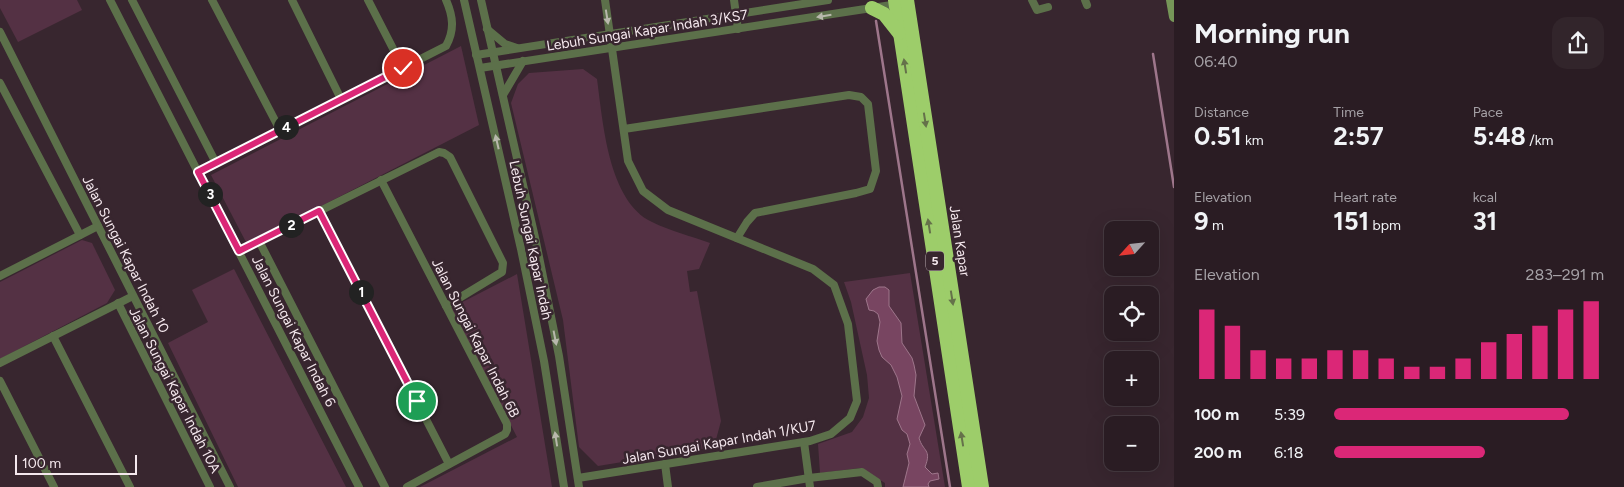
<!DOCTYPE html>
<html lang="en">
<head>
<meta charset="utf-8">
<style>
	:root { --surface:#2a1c23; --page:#32252b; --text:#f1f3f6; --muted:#a5a1a6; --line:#463a41; --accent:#db2777 }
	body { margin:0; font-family:Figtree,sans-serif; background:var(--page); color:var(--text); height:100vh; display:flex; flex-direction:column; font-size:19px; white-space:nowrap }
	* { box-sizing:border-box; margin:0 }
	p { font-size:16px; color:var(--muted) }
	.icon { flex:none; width:28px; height:28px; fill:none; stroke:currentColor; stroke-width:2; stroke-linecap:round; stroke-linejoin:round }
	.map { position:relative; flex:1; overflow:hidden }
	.panel { display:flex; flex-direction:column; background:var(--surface); width:450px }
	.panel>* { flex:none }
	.needle { width:32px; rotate:243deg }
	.buttons { position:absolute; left:1104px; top:221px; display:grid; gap:10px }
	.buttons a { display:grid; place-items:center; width:55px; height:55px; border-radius:10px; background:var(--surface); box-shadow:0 5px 20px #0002,0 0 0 1px var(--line); font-size:25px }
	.scale { position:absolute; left:15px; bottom:12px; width:122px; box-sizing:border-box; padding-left:5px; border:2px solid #f5e8ee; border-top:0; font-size:14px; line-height:18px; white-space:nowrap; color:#f5e8ee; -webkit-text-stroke:4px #38262f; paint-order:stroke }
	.pin { position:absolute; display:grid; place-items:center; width:42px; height:42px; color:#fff; margin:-21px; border:2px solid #fff; border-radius:50%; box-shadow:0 1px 5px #0007 }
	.km { position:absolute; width:25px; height:25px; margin:-12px; border-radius:50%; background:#222; color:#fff; font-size:14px; line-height:25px; text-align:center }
	.round { display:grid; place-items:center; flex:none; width:52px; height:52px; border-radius:15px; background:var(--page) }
	.summary { display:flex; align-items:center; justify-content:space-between; height:85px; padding:0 20px }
	h1 { font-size:28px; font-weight:700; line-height:38px }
	.metrics { display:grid; grid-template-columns:repeat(3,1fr); gap:8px; height:85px; padding:5px 20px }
	.metrics div { display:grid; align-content:center }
	.metrics b { font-size:25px; font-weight:700 }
	.metrics small { font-size:14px; font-weight:400 }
	.metrics p { font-size:14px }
	.chart { height:140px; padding:10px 20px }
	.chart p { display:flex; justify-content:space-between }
	.chart svg { width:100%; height:90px; margin-top:5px; stroke:var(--accent); stroke-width:6 }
	ul { padding:0 20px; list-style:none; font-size:16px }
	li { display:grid; grid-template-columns:80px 60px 1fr; align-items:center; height:38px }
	li i { height:12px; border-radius:6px; background:var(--accent) }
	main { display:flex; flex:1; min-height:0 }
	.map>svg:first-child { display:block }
</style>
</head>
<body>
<main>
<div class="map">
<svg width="1174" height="487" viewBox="0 0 1174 487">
	<rect width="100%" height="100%" fill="#38262f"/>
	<g fill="#543144">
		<path d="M 0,0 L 77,0 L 82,10 L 18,42 L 0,8 Z"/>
		<path d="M 461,46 L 479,125 L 247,244 L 211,175 Z"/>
		<path d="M 583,69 L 597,79 C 603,122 608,201 652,222 C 670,231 691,236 710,243 L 699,269 L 687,271 L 690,292 L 697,291 L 721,421 L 714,447 L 598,466 L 579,447 L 563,320 L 511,103 L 518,84 L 529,73 Z"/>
		<path d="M 82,240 L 92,243 L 115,290 L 107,303 L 0,359 L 0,282 Z"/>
		<path d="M 234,269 L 346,487 L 238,487 L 168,343 L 208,322 L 192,290 Z"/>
		<path d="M 910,273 L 945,487 L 885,487 L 885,483 L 860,468 L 820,473 L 818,444 L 852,432 L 863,417 L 869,398 L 867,375 L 851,302 L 844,282 Z"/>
		<path d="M 517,274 L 552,487 L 420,487 L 517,437 L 451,308 Z"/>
	</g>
	<path fill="#784561" stroke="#9e768b" d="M 879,287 L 885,287 L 889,290 L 889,306 L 901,323 L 902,343 L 912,358 L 914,365 L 916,375 L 914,396 L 925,425 L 919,438 C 923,452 932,449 925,467 L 932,474 L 938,473 L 939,479 L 930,481 L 928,484 L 929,487 L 903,487 L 909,463 L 907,454 L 910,444 L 907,434 L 902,430 L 897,419 L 902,396 L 897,377 L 891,365 L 882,357 L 879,350 L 877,341 L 880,322 L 878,314 L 874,311 L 869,310 L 866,299 L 873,290 Z"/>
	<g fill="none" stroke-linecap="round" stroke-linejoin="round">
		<g stroke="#9e768b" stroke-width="2.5">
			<path d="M 876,21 L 950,487"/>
			<path d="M 1153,54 L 1174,187"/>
		</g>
		<g stroke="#5c704a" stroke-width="8">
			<path d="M 110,0 L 359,487"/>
			<path d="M 132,0 L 216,163"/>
			<path d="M 212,0 L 280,130"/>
			<path d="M 292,0 L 341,99"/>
			<path d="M 368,0 L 403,68"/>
			<path d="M 464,0 L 521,249 L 544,361 L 564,487"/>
			<path d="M 481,0 L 536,242 L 559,356 L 579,487"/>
			<path d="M 734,0 L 738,29"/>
			<path d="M 1032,0 L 1037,10 L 1048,7"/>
			<path d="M 1085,0 L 1087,5"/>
			<path d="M 487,29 L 505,44 L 517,48"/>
			<path d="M 0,32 L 230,487"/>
			<path d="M 476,55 L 828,0"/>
			<path d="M 480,68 L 898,4"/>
			<path d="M 0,83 L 80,235"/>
			<path d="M 503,95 L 523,61"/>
			<path d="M 624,129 L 849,95 L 861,97 L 868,104 L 876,171 L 870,189 L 856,193 L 755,213 L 747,222 L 737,238"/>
			<path d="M 198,172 L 446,46 C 455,30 453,16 446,0"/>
			<path d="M 381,180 L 507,424 L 507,430 L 505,434 L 407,487"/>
			<path d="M 319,211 L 449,464"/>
			<path d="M 239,251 L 259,241"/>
			<path d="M 0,276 L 98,226"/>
			<path d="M 118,303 L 210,487"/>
			<path d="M 53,336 L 130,487"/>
			<path d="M 0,363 L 133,296"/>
			<path d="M 0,381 L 54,487"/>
			<path d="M 804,442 L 810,487"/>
			<path d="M 665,464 L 668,487"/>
			<path d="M 578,478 L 810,441 L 831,434 L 850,418 L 857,401 L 848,324 L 834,285 L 813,269 L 668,210 L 643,191 L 628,161 L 605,0"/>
			<path d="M 385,487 L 259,241 L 439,152 L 444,153 L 450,157 L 503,263 L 502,272 L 446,306"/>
			<path d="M 757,487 L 809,478 L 862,472 L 877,482 L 878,487"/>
		</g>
		<path stroke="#769658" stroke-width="10" d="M 1171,0 L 1174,17"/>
		<g stroke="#9dcd6a" stroke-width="14">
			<path d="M 895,0 L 969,487"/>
			<path d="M 907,0 L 982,487"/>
			<path d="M 872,8 L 884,14 L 899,33"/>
		</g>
	</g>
	<defs><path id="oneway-solid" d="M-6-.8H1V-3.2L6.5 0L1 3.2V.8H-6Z" transform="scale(1.25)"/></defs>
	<g fill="#b8b8ac">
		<use href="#oneway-solid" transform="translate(824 16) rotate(171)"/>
		<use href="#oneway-solid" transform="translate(607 17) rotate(81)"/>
		<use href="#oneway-solid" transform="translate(497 142) rotate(-103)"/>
		<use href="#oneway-solid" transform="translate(555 338) rotate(79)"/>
		<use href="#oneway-solid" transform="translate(556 439) rotate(-99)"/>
	</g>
	<g fill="#65714a">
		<use href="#oneway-solid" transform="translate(905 66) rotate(-99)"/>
		<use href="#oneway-solid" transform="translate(925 120) rotate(81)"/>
		<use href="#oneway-solid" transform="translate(929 226) rotate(-99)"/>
		<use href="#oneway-solid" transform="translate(952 298) rotate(81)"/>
		<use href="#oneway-solid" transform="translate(962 439) rotate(-99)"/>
	</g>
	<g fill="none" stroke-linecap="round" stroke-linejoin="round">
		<defs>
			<path id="route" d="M 403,68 L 198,172 L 239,251 L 319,211 L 417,401"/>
		</defs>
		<use href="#route" stroke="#fff" stroke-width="10"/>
		<use href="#route" stroke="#db2777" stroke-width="6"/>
	</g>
	<g text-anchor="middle" stroke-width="5" stroke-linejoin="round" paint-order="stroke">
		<rect fill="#38262f" stroke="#bcaeb5" stroke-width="1" x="926" y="251.5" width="18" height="19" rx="4"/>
		<g font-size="12" font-weight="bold" fill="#f5e8ee">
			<text x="935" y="265">5</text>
		</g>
		<g font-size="14" fill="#f5e8ee" stroke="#38262f">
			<text transform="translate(647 30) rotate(-9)" y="5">Lebuh Sungai Kapar Indah 3/KS7</text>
			<text transform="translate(531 240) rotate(78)" y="5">Lebuh Sungai Kapar Indah</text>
			<text transform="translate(960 241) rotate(81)" y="5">Jalan Kapar</text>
			<text transform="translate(126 254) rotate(63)" y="5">Jalan Sungai Kapar Indah 10</text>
			<text transform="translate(294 331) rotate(63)" y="5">Jalan Sungai Kapar Indah 6</text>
			<text transform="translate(476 338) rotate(63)" y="5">Jalan Sungai Kapar Indah 6B</text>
			<text transform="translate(175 390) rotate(63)" y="5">Jalan Sungai Kapar Indah 10A</text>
			<text transform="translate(719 442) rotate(-10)" y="5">Jalan Sungai Kapar Indah 1/KU7</text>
		</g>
	</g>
</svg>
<div class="buttons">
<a><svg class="needle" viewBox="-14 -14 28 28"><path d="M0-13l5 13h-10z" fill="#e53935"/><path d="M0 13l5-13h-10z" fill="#a5a1a6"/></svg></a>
<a><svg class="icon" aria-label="locate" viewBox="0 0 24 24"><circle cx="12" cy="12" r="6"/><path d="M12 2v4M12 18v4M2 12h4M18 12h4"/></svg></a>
<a>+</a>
<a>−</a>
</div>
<div class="scale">100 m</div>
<div class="pin" style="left:417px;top:401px;background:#1e9e55"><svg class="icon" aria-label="arrive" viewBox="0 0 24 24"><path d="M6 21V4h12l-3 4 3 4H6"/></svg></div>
<div class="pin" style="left:403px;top:68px;background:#d93025"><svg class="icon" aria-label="check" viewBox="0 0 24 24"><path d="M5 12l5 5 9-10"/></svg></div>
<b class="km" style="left:361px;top:292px">1</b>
<b class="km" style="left:291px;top:225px">2</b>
<b class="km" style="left:210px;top:194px">3</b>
<b class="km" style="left:286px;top:127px">4</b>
</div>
<section class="panel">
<div class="summary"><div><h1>Morning run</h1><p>06:40</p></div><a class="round"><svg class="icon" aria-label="share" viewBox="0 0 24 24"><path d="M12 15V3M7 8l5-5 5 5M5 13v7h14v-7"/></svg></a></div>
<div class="metrics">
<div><p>Distance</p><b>0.51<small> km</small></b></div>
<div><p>Time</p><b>2:57</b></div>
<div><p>Pace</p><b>5:48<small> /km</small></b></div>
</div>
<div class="metrics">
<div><p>Elevation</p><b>9<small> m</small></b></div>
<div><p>Heart rate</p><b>151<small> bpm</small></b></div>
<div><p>kcal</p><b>31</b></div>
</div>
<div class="chart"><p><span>Elevation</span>283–291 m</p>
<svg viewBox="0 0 160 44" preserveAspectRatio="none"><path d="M5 44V10M15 44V18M25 44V30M35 44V34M45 44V34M55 44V30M65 44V30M75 44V34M85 44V38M95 44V38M105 44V34M115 44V26M125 44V22M135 44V18M145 44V10M155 44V6"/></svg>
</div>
<ul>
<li><b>100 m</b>5:39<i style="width:87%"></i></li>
<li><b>200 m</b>6:18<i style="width:56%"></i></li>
</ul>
</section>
</main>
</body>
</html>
